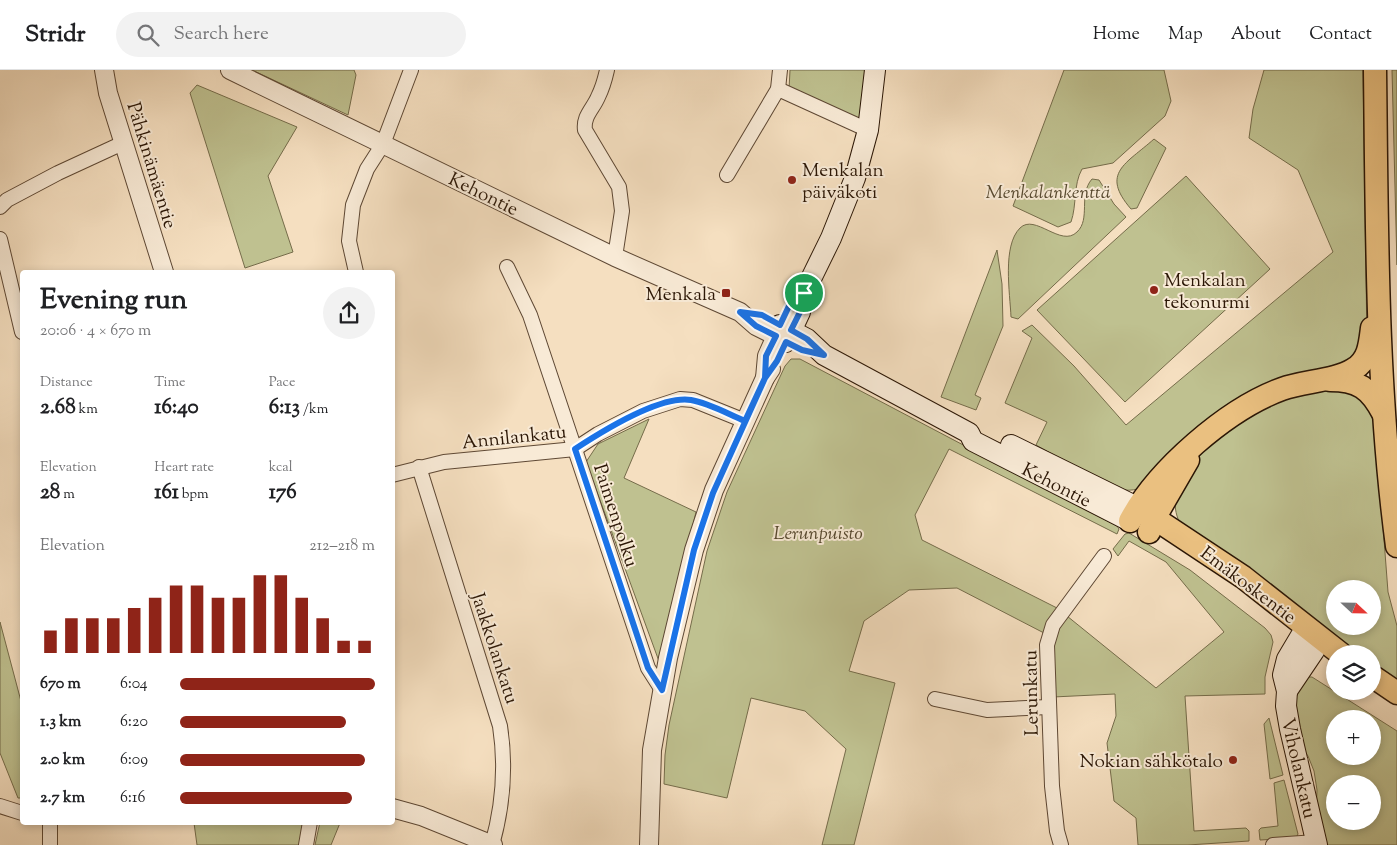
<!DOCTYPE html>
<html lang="en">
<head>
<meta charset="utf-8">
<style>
	:root { --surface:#fff; --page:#f2f2f2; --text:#202124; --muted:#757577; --line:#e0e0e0; --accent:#8f2418 }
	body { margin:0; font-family:"Sorts Mill Goudy",serif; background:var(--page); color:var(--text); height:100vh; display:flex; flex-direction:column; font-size:19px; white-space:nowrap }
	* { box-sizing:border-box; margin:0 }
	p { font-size:16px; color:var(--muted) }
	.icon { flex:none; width:28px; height:28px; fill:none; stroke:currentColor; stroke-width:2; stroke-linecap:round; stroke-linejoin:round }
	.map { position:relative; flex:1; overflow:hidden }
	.side { position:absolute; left:20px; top:200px; width:375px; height:555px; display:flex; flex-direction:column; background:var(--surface); border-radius:5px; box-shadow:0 2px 8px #0003 }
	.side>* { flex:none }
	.needle { width:32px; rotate:112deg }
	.controls { position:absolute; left:1326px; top:510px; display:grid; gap:10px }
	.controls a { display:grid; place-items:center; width:55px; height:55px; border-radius:50%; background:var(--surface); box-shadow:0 2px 8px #0003; font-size:25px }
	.pin { position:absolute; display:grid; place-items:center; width:42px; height:42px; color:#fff; margin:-21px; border:2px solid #fff; border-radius:50%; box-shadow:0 1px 5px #0007 }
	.round { display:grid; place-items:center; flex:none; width:52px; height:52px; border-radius:26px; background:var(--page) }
	.head { display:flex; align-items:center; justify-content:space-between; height:85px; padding:0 20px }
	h1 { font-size:28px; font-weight:700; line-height:38px }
	.figures { display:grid; grid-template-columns:repeat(3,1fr); gap:8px; height:85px; padding:5px 20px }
	.figures div { display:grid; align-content:center }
	.figures b { font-size:21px; font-weight:700 }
	.figures small { font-size:14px; font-weight:400 }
	.figures p { font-size:14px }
	.chart { height:140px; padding:10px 20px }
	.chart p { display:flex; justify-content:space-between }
	.chart svg { width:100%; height:90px; margin-top:5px; stroke:var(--accent); stroke-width:6 }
	ul { padding:0 20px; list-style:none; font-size:16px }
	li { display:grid; grid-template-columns:80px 60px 1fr; align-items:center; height:38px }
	li i { height:12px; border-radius:6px; background:var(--accent) }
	header { display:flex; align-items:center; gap:30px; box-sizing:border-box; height:70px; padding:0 25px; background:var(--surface); border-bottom:1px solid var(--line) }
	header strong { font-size:24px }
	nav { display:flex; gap:28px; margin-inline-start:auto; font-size:18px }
	.search { width:350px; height:45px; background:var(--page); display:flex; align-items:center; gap:12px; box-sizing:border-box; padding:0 18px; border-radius:28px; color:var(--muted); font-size:19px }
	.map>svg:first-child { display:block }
</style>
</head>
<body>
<header>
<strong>Stridr</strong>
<div class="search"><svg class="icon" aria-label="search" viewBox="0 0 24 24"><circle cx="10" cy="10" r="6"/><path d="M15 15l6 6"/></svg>Search here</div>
<nav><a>Home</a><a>Map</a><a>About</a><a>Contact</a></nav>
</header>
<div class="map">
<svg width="1397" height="775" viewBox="0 0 1397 775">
	<rect width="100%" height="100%" fill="#f5dfc0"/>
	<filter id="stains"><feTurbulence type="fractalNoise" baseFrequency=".004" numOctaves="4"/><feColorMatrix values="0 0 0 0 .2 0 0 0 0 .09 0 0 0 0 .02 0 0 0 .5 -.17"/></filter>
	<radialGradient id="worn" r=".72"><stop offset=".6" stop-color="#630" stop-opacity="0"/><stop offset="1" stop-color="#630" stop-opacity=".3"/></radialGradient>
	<g fill="#bfc190" stroke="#756c4a" fill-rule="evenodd">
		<path d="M 252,0 L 354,0 L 356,5 L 348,45 Z"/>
		<path d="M 790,0 L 867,0 L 860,51 L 789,20 Z"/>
		<path d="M 1064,0 L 1164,0 L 1171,31 L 1165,46 L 1113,93 L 1082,99 C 1073,115 1077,135 1071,152 L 1058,157 L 1013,136 Z"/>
		<path d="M 1264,0 L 1363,0 L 1367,274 L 1351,291 L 1292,306 L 1138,419 C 1125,422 1116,419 1105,414 L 1036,375 L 1047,352 L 1005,333 L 1032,268 L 1022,261 L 1032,255 L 1074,296 L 1126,355 L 1333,182 L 1298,100 L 1249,68 L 1253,39 Z"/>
		<path d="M 1392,0 L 1397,0 L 1397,195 Z"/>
		<path d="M 197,15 L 297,57 L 268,106 L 293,182 L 245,198 L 190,23 Z"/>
		<path d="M 1154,69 L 1166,78 L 1137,138 L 1131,139 C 1100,103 1126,94 1154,69 Z"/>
		<path d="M 1186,106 L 1270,199 L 1125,332 L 1037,240 Z"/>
		<path d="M 1092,109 L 1099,110 L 1114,134 L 1126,147 L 1018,249 L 1011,247 C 1010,223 1002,176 1020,158 C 1035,143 1061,178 1077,162 C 1091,149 1078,125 1092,109 Z"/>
		<path d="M 997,180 L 1002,214 L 1003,256 L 975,325 L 981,328 L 976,340 L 941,327 Z"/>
		<path d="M 791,289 L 800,289 L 1117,456 L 1119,459 L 1117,464 L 949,379 L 915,445 L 922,470 L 1059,539 L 1044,563 L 957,518 L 909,520 L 864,551 L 849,601 L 895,613 L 854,775 L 822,775 L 846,679 L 805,641 L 751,628 L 727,728 L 664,714 L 665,685 L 669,655 L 707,481 L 727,422 L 785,296 Z"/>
		<path d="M 1334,314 L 1364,325 L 1375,351 L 1388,522 L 1397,556 L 1397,613 L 1373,595 L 1372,584 L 1358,584 L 1264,512 L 1180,453 C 1160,416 1208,375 1235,354 C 1241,349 1249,342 1256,338 C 1281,328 1308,322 1334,314 ZM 1335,519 L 1372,519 L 1372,556 L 1335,556 Z"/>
		<path d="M 649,349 L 624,408 L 696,442 L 660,594 L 586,392 L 598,374 Z"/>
		<path d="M 1129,463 L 1190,500 L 1265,558 L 1271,565 L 1273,572 L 1265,607 L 1265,624 L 1185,626 L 1194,761 L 1246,758 L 1249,761 L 1249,771 L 1188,775 L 1138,775 L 1136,748 L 1114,731 L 1107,673 L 1116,646 L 1115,624 L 1053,627 L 1053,566 L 1067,546 L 1156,618 L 1224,562 L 1166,492 L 1129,471 L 1118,486 L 1113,479 L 1125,464 Z"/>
		<path d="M 0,552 L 22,635 L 22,728 L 18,728 L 0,683 Z"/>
		<path d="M 1306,607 L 1312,607 L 1397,661 L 1397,775 L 1324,775 L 1316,745 L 1317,720 L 1314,701 L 1308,686 L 1298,672 L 1295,632 L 1297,619 ZM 1335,649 L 1372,649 L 1372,686 L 1335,686 ZM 1335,714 L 1372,714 L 1372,751 L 1335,751 Z"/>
		<path d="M 1269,648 L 1283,705 L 1270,709 L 1264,654 Z"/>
		<path d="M 1284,710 L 1298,764 L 1296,768 L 1260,770 L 1259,760 L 1261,758 L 1278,756 L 1274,713 Z"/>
		<path d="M 320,752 L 340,753 L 331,775 L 315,775 Z"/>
		<path d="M 194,753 L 305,753 L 301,775 L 197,775 Z"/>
	</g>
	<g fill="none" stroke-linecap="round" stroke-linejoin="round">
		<defs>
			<g id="minor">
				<path d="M 607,0 C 605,9 602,19 598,27 C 593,39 583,46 585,60 L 619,117 L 622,141 L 615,187"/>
				<path d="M 778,19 L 868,60"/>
				<path d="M 727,105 L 778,19 L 780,0"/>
				<path d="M 0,137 L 7,130 L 58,103 L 123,73"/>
				<path d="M 0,169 L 22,262"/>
				<path d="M 507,197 L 530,245 L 648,598 L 662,620"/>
				<path d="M 356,202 L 349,171 L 353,135 L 367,99 L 383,74 L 411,0"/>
				<path d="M 419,397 L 500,656 C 506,695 503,736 492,775"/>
				<path d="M 392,405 L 444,392 L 575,379 L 598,364 L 643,341 L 680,329 L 693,330 L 745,351"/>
				<path d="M 935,629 L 987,640 L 1048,637"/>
				<path d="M 0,736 L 22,743"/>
				<path d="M 50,775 L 50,752"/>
				<path d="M 306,775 L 310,752"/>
				<path d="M 1061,775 L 1057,761 L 1052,716 L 1047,575 L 1053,555 L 1104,486"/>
				<path d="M 1273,775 L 1316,772"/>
			</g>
			<g id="tertiary">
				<path d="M 104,0 L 108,23 L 164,202"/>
				<path d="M 230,0 L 615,187 L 740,242 L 756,256 L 776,266 L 767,286 L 765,308"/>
				<path d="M 392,738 L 421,746 L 493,775"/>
				<path d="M 649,775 L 652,680 L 668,588 L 694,480 L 714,420 L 765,308 L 771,299"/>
			</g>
			<g id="secondary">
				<path d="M 780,255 L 807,269 L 824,285 L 969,363 L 973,371 L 1130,451"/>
				<path d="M 786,272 L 800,242 L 804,223 L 831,168 L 855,108 L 868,60 L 875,0"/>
				<path d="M 1011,375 L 1137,437"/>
				<path d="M 1306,557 L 1287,589 L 1283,605 L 1287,621 L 1286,636 L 1290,659 L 1317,775"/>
				<path d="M 1287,621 L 1314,581 L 1320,568"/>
			</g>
			<g id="primary">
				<path d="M 1139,438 L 1243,507 L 1341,584"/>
				<path d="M 1372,606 L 1397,623"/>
			</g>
			<g id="trunk">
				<path d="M 1375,0 C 1377,159 1376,318 1397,476"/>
				<path d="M 1330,310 C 1358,310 1370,318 1383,343"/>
				<path d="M 1130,451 C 1157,400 1227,339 1282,319 C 1304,311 1335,311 1354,299 C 1369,290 1370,274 1372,258"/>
				<path d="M 1149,462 L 1155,447 L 1188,390"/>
			</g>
		</defs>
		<use href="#minor" stroke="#5e4834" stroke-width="16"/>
		<use href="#tertiary" stroke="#5e4834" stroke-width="20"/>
		<use href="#secondary" stroke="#2b1605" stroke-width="22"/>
		<use href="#primary" stroke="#2b1605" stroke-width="25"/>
		<use href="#trunk" stroke="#2b1605" stroke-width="25"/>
		<use href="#minor" stroke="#f8ead6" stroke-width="14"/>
		<use href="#tertiary" stroke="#f8ead6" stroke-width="18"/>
		<use href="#secondary" stroke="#f8ead6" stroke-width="20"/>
		<use href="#primary" stroke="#eac080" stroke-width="22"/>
		<use href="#trunk" stroke="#eac080" stroke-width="22"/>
	</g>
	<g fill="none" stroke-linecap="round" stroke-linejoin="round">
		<defs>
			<path id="route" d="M 804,223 L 789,236 L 780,255 L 762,245 L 740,242 L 756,256 L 776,266 L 766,286 L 765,308 L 745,351 C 728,344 709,333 691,330 C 660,325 601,362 575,379 L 648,598 L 662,620 L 694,480 L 713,423 L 765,308 L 777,291 L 786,272 L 802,280 L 824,285 L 807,269 L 791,260 L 800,242 L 804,223"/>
		</defs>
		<use href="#route" stroke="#fff" stroke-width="10"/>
		<use href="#route" stroke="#1a73e8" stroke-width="6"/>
	</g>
	<g fill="#8f2418" stroke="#f8ead6" stroke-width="2">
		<circle cx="792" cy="110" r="5"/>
		<circle cx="1154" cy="220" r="5"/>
		<rect x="721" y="218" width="10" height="10" rx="2.5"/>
		<circle cx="1233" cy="690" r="5"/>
	</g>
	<g text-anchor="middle" stroke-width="4" stroke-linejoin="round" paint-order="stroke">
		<g font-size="19" fill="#2b1605" stroke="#f8ead6">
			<text transform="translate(153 95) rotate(73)" y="7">Pähkinämäentie</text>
			<text transform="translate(484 123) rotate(26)" y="7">Kehontie</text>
			<text transform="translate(514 366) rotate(-6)" y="7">Annilankatu</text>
			<text transform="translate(1057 414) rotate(27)" y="7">Kehontie</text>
			<text transform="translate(617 445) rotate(72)" y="7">Paimenpolku</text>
			<text transform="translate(1249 514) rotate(37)" y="7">Emäkoskentie</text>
			<text transform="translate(496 578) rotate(72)" y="7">Jaakkolankatu</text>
			<text transform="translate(1030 623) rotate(-91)" y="7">Lerunkatu</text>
			<text transform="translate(1300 698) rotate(77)" y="7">Viholankatu</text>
		</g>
		<g font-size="19" fill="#2b1605" stroke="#f8ead6" text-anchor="start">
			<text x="802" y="106">Menkalan<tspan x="802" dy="22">päiväkoti</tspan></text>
			<text x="1164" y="216">Menkalan<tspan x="1164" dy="22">tekonurmi</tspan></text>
			<text x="716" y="230" text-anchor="end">Menkala</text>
			<text x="1223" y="697" text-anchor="end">Nokian sähkötalo</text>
		</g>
		<g font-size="19" font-style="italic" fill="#57492f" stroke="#f8ead6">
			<text x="1048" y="128">Menkalankenttä</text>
			<text x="818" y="469">Lerunpuisto</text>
		</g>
	</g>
	<rect width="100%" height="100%" filter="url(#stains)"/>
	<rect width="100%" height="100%" fill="url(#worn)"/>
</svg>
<div class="controls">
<a><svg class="needle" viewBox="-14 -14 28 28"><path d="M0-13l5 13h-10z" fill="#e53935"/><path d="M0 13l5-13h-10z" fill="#757577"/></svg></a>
<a><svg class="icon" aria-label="layers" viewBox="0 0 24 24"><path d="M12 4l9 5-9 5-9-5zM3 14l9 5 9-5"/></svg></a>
<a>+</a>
<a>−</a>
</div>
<div class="pin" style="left:804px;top:223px;background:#1e9e55"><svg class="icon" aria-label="arrive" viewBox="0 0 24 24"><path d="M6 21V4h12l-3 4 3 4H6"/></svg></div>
<section class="side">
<div class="head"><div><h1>Evening run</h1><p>20:06 · 4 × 670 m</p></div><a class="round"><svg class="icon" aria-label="share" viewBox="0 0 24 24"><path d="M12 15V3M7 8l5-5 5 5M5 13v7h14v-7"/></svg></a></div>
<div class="figures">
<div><p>Distance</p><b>2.68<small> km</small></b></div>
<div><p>Time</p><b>16:40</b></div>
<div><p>Pace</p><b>6:13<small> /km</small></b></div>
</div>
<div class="figures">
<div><p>Elevation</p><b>28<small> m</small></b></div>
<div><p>Heart rate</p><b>161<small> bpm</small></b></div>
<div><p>kcal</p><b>176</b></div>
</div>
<div class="chart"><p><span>Elevation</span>212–218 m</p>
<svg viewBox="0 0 160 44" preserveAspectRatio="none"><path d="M5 44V33M15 44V27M25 44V27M35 44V27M45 44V22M55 44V17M65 44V11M75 44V11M85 44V17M95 44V17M105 44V6M115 44V6M125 44V17M135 44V27M145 44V38M155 44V38"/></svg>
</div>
<ul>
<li><b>670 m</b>6:04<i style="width:100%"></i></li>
<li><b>1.3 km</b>6:20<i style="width:85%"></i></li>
<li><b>2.0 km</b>6:09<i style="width:95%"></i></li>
<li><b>2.7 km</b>6:16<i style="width:88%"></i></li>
</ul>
</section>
</div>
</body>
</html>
